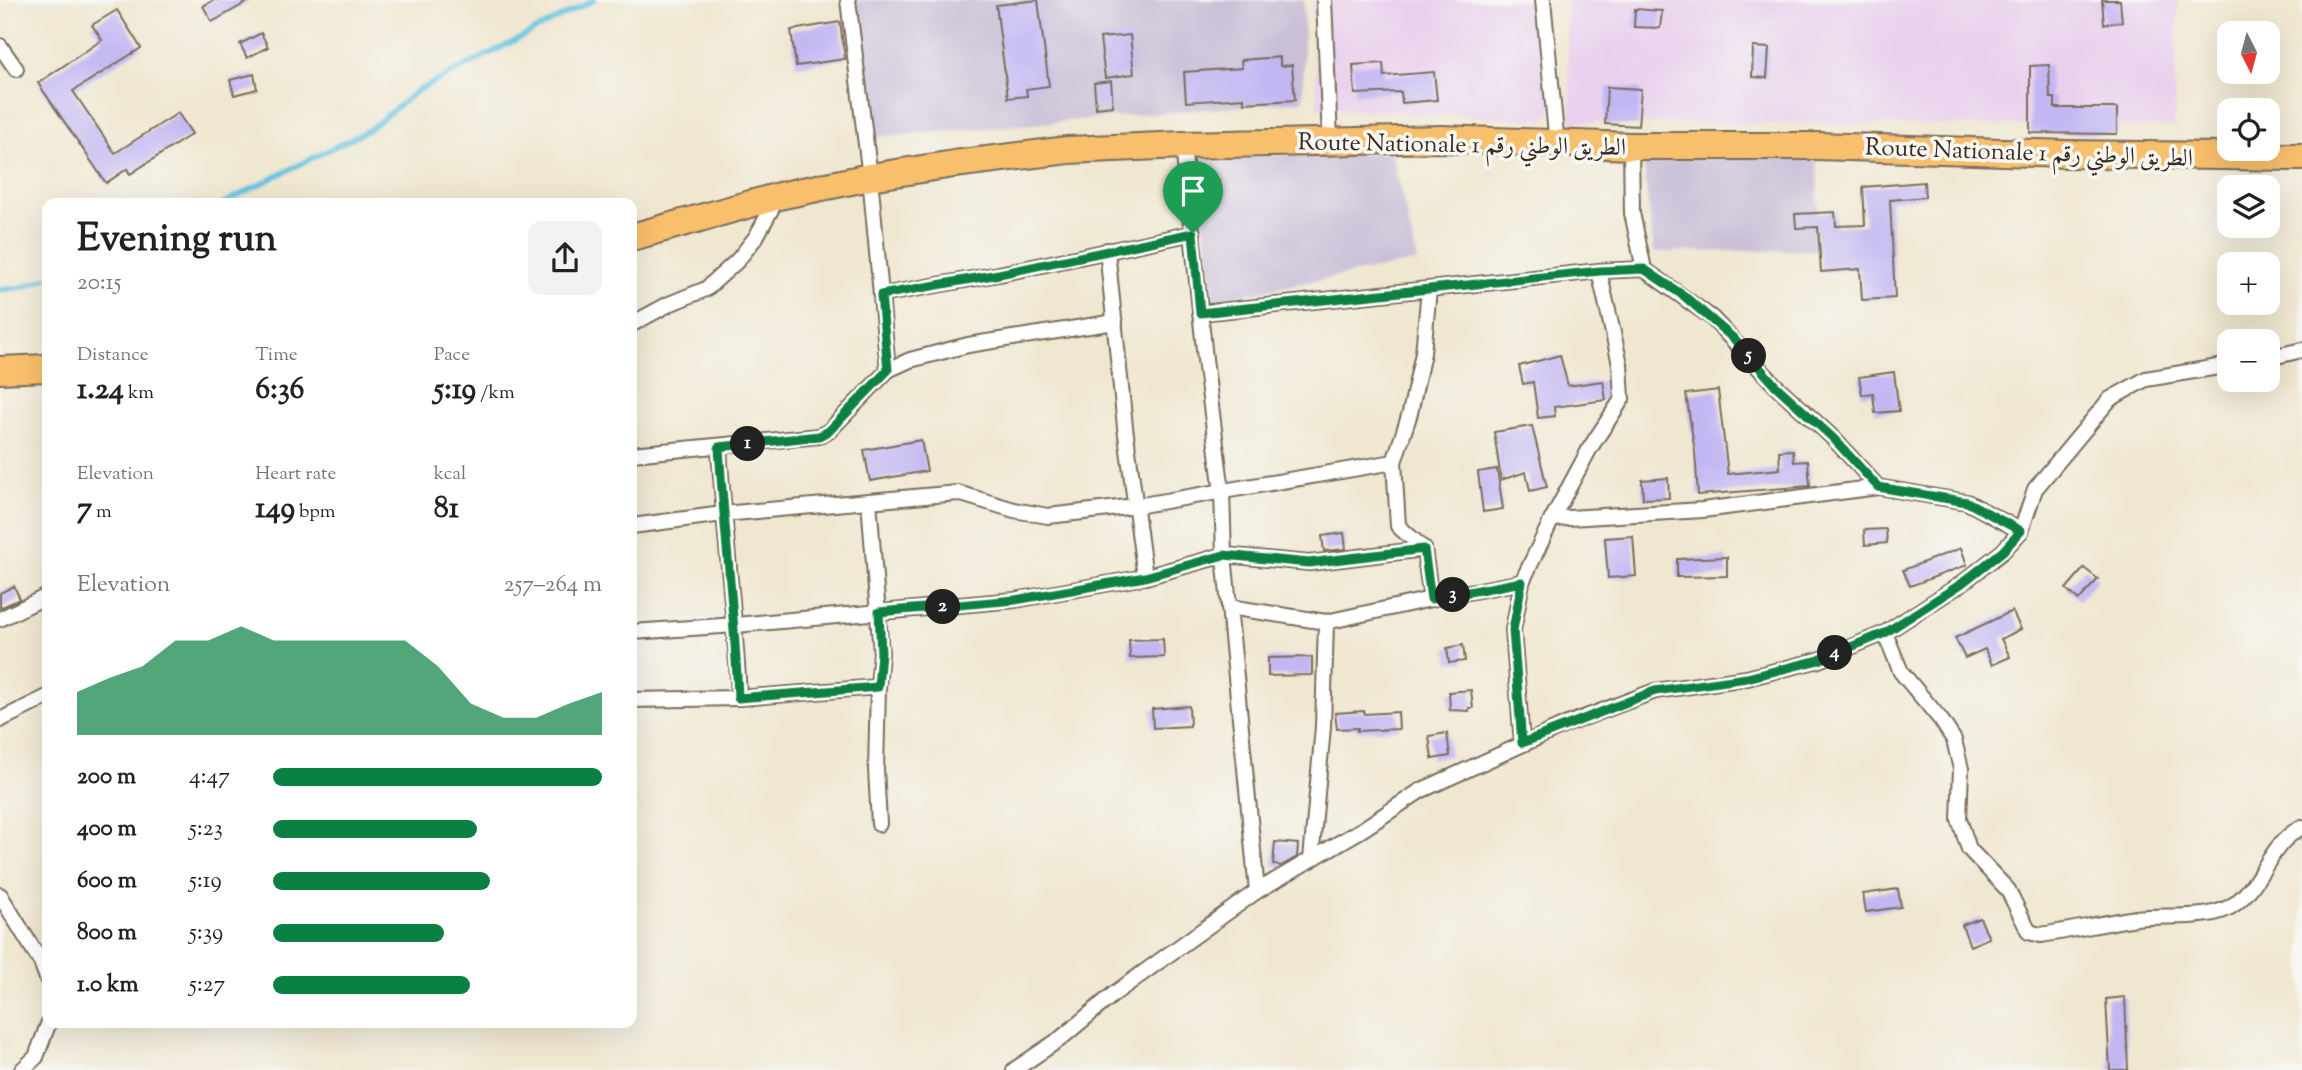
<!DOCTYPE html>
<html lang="en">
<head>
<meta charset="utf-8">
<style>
	:root { --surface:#fff; --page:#f2f2f2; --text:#222; --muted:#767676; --accent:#0b8043 }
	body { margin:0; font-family:"Sorts Mill Goudy",Amiri,serif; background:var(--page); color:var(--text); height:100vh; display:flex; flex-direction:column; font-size:26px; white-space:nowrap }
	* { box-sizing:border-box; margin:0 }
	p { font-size:23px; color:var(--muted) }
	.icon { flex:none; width:38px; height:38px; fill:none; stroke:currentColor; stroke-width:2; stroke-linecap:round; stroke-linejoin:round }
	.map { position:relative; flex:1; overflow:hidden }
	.drawer { position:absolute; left:42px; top:198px; width:595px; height:830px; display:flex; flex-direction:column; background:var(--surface); border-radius:14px; box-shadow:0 7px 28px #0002 }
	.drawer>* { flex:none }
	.needle { width:46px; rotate:174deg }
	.buttons { position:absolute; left:2217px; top:21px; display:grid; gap:14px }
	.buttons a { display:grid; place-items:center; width:63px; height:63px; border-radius:14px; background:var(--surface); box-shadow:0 7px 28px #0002; font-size:35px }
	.pin { position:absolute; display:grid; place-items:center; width:60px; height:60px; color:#fff; margin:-72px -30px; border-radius:50% 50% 50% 0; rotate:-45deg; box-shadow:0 0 7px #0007 }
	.pin .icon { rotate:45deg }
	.km { position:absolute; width:35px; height:35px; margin:-18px; border-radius:50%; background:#222; color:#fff; font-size:19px; line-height:35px; text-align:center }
	.round { display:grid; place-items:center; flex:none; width:74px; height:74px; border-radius:14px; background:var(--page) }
	.summary { display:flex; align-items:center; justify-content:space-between; height:119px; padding:0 35px }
	h1 { font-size:38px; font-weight:700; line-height:52px }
	.metrics { display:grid; grid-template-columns:repeat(3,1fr); gap:10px; height:119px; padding:7px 35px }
	.metrics div { display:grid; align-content:center }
	.metrics b { font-size:30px; font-weight:700 }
	.metrics small { font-size:19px; font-weight:400 }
	.metrics p { font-size:19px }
	.chart { height:196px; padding:14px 35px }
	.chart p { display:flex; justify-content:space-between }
	.chart svg { width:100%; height:126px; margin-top:7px; fill:var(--accent); opacity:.7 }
	ul { padding:0 35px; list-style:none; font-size:23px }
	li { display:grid; grid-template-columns:112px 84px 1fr; align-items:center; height:52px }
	li i { height:18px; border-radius:9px; background:var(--accent) }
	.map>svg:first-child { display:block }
</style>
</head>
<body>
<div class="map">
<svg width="2302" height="1070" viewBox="0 0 2302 1070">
	<rect width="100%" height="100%" fill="#f6f6f2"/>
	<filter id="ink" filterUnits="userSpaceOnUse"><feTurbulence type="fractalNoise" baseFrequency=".0143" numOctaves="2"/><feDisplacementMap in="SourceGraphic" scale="14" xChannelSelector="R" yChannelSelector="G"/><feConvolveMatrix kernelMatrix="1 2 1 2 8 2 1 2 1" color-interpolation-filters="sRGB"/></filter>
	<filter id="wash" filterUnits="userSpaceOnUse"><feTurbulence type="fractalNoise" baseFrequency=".00686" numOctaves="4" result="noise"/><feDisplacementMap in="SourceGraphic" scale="28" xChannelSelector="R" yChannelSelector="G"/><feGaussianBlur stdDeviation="1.57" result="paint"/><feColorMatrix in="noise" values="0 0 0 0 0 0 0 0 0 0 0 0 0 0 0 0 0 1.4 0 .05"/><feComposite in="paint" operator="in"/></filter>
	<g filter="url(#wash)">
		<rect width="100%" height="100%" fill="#f0e7d0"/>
		<g fill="#e9d1ed">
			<path d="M 1312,0 L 1536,0 L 1553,108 L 1544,120 L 1317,108 Z"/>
			<path d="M 1565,0 L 2178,0 L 2174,127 L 1571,122 Z"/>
		</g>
		<g fill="#c9bfd7">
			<path d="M 855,0 L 1304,0 L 1303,101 L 866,138 Z"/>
			<path d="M 1391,153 L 1418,261 L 1214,300 L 1195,157 Z"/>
			<path d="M 1817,155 L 1819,250 L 1654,252 L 1643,160 Z"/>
		</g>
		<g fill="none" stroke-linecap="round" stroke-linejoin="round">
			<g stroke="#64c3e2" stroke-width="5">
				<path d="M 223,203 L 368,130 L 417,91 L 594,0"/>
				<path d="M 0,290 L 24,287 L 47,278"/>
			</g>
		</g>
		<g id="blocks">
			<g fill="#c2b7f3">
				<path d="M 214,0 L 251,0 L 212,22 L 203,6 Z"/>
				<path d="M 1038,0 L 1049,86 L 1026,89 L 1027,96 L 1008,98 L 996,5 Z"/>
				<path d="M 2102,0 L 2120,0 L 2122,22 L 2104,24 Z"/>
				<path d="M 1635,9 L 1662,11 L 1660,28 L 1634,27 Z"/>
				<path d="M 117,10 L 141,48 L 73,91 L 115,153 L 178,113 L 192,134 L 130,174 L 127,169 L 106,183 L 38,83 L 102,40 L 92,25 Z"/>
				<path d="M 840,22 L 845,59 L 796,66 L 791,30 Z"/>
				<path d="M 261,33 L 268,47 L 247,58 L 240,44 Z"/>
				<path d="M 1130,35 L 1134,74 L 1105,78 L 1100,38 Z"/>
				<path d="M 1753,47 L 1769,48 L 1767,78 L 1752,77 Z"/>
				<path d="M 1280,57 L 1280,66 L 1292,65 L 1295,100 L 1244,103 L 1244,98 L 1186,102 L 1184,72 L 1242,68 L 1241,60 Z"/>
				<path d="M 1383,63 L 1384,76 L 1434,72 L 1437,100 L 1402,103 L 1401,92 L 1355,94 L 1353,65 Z"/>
				<path d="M 2049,65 L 2050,98 L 2055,98 L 2055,108 L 2117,108 L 2117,134 L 2030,133 L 2030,66 Z"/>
				<path d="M 254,74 L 257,89 L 234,95 L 230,80 Z"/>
				<path d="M 1111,81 L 1113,106 L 1096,108 L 1094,83 Z"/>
				<path d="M 1607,87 L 1641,89 L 1638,126 L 1605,124 Z"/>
				<path d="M 1924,182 L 1925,197 L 1890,200 L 1895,298 L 1862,300 L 1860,269 L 1821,272 L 1818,227 L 1796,228 L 1795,214 L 1835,212 L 1836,226 L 1865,225 L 1863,187 Z"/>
				<path d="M 1560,355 L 1568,386 L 1603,381 L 1606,400 L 1554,407 L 1555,416 L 1538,418 L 1533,382 L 1523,384 L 1519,366 Z"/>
				<path d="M 1894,372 L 1899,411 L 1875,413 L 1873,393 L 1862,395 L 1859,377 Z"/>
				<path d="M 1718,390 L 1728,474 L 1780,469 L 1779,451 L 1793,450 L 1794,462 L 1808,461 L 1810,486 L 1698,495 L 1695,452 L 1686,394 Z"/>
				<path d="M 1532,426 L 1547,487 L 1530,491 L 1526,472 L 1501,480 L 1494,432 Z"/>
				<path d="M 921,440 L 927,471 L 870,481 L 864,450 Z"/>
				<path d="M 1497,469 L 1503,509 L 1483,512 L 1478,472 Z"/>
				<path d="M 1668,478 L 1669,498 L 1643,499 L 1642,480 Z"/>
				<path d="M 1886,529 L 1887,543 L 1865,545 L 1864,530 Z"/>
				<path d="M 1344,533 L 1346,549 L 1324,551 L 1322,536 Z"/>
				<path d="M 1633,536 L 1636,576 L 1608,578 L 1605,538 Z"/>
				<path d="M 1961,548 L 1967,565 L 1910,586 L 1903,570 Z"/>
				<path d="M 1727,557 L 1727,576 L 1677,577 L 1677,559 Z"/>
				<path d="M 2084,568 L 2098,579 L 2079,600 L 2066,589 Z"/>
				<path d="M 14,586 L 20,599 L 0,608 L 0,593 Z"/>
				<path d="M 2012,611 L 2021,629 L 2001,639 L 2010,657 L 1992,665 L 1985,649 L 1965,658 L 1955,638 Z"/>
				<path d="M 1163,639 L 1164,657 L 1130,658 L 1129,640 Z"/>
				<path d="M 1463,645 L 1465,661 L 1449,663 L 1447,648 Z"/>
				<path d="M 1312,657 L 1312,675 L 1268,676 L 1268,658 Z"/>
				<path d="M 1471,690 L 1473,708 L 1469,708 L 1469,711 L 1450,710 L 1449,692 Z"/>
				<path d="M 1189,706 L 1190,726 L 1153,728 L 1152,709 Z"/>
				<path d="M 1364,711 L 1365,714 L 1398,712 L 1399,729 L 1357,731 L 1358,728 L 1337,729 L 1335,713 Z"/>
				<path d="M 1447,733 L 1450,756 L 1432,759 L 1429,736 Z"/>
				<path d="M 1275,842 L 1298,844 L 1297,857 L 1281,866 L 1273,865 Z"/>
				<path d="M 1898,889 L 1901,907 L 1866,912 L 1863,894 Z"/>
				<path d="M 1980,918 L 1989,938 L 1970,946 L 1962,925 Z"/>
				<path d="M 2125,997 L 2128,1070 L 2110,1070 L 2106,999 Z"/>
			</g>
		</g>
	</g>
	<g filter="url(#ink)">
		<use href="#blocks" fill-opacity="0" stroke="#7a6c5c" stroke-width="2"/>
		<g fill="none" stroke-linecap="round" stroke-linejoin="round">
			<defs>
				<g id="street">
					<path d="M 848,0 L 870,177 L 888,370"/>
					<path d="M 1324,0 L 1330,140"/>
					<path d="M 1543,0 L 1557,145"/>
					<path d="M 0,46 L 16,69"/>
					<path d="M 1183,145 L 1205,359 L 1222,492 L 1224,555 L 1257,891"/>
					<path d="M 1631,146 L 1632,213 L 1644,269 L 1712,318 L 1776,386 L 1833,438 L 1878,487 L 1967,502 L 2021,531"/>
					<path d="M 1107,250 L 1125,427 L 1145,577"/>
					<path d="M 1429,289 L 1423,353 L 1410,413 L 1394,462 L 1398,526 L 1424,549 L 1431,599"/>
					<path d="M 881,295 L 999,274 L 1193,233"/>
					<path d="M 1200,313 L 1599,271 L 1644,269"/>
					<path d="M 632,324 L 669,304 L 706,289 L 737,261 L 756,237 L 778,197"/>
					<path d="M 2268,358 L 2302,350"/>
					<path d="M 719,447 C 724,531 735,614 739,698"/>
					<path d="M 632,454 L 819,436 L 829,431 L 888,370 L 910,360 L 968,345 L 1115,322"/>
					<path d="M 869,501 L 881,653 L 878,687 L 876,769 L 879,824"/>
					<path d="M 1552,519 L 1703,510 L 1878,487"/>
					<path d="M 632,526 L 723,514 L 958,493 L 1014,510 L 1048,516 L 1136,506 L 1394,462"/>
					<path d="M 1229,607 L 1326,622 L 1431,599 L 1522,582"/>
					<path d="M 0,619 L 47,596"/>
					<path d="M 632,632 L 736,625 L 1015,600 L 1145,577 L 1224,555 L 1309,563 L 1424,549"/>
					<path d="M 1885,633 L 1901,672 L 1941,720 L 1954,740 L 1961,769 L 1959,819 L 1969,849 L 2008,890 L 2029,932 L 2041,935 C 2073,930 2104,923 2136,918 C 2165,914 2213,922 2236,903 C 2264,881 2269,844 2302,827"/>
					<path d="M 632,700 L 739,698 L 878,687"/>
					<path d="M 0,720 L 47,697"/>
					<path d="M 1522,743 L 1513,630 L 1522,582 L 1552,519 L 1590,448 L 1622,399 L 1620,364 L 1599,271"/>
					<path d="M 1311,860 L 1323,727 L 1326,622"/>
					<path d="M 0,895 L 41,962 L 47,978"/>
					<path d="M 22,1070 L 36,1057 L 49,1022"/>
					<path d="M 1014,1070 L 1060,1039 L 1115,993 L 1257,891 L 1363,829 L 1420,791 L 1565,725 L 1655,691 L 1747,678 L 1819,660 L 1885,633 L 1961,584 L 2003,551 L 2021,531 L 2035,489 L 2110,399 L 2146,379 L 2230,365"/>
				</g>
				<g id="highway">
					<path d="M 632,237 L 779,196 L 870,177 L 954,164 L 1068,150 L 1183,145 L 1442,139 L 1631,146 L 1817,146 L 2067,154 L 2302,157"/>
					<path d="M 0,370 L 47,368"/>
				</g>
			</defs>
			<use href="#street" stroke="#7a6c5c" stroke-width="18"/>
			<use href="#highway" stroke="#7a6c5c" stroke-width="30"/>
			<use href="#street" stroke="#fff" stroke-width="14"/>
			<use href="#highway" stroke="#f8bf6c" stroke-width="26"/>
		</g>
	</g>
	<g fill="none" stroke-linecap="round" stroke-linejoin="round" filter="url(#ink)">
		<defs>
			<path id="route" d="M 1193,233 L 1200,313 L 1600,271 L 1644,269 L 1684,296 L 1733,338 L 1776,386 L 1833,438 L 1878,487 L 1967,502 L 2021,531 L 2003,551 L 1961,584 L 1885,633 L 1819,660 L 1747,678 L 1655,691 L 1522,743 L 1513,630 L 1522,582 L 1431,599 L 1424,549 L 1309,563 L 1224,555 L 1145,577 L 1015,600 L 879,612 L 881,653 L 878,687 L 738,698 C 735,614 724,531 719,447 L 819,436 L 829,431 L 888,370 L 881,295 L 999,274 Z"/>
		</defs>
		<use href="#route" stroke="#fff" stroke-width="14"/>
		<use href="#route" stroke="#0b8043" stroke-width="9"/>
	</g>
	<g text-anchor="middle" stroke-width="7" stroke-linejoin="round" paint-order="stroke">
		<g font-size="24" fill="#3b2a1e" stroke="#f6f6f2">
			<text transform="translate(1462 144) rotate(1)" y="8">Route Nationale الطريق الوطني رقم 1</text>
			<text transform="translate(2029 152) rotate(2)" y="8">Route Nationale الطريق الوطني رقم 1</text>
		</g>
	</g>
</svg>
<div class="buttons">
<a><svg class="needle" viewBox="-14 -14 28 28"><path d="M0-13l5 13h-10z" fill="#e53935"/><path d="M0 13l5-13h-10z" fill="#767676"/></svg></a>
<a><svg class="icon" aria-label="locate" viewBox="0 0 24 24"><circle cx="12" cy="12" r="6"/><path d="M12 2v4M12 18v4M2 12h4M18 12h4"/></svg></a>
<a><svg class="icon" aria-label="layers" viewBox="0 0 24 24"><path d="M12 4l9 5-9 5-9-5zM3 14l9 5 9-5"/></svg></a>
<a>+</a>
<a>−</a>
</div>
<div class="pin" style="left:1193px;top:233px;background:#1e9e55"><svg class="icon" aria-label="arrive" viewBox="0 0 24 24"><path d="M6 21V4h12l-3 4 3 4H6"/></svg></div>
<b class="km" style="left:748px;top:444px">1</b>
<b class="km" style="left:943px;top:607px">2</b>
<b class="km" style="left:1453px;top:595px">3</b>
<b class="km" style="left:1835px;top:653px">4</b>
<b class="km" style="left:1749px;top:356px">5</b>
<section class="drawer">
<div class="summary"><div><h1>Evening run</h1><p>20:15</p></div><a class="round"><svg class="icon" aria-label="share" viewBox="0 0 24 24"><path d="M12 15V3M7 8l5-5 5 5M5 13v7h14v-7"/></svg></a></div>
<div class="metrics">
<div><p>Distance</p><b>1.24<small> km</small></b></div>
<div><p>Time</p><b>6:36</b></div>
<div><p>Pace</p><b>5:19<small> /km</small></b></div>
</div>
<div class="metrics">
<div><p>Elevation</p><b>7<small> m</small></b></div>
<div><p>Heart rate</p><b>149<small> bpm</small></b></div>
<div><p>kcal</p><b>81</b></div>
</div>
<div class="chart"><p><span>Elevation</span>257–264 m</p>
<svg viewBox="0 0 160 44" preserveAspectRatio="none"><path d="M0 44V29L10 24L20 20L30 11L40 11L50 6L60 11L70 11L80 11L90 11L100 11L110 20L120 33L130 38L140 38L150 33L160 29V44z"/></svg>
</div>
<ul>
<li><b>200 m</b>4:47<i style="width:100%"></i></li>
<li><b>400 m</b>5:23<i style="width:62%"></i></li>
<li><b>600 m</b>5:19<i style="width:66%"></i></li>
<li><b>800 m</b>5:39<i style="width:52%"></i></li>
<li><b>1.0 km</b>5:27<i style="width:60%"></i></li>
</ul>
</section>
</div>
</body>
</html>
